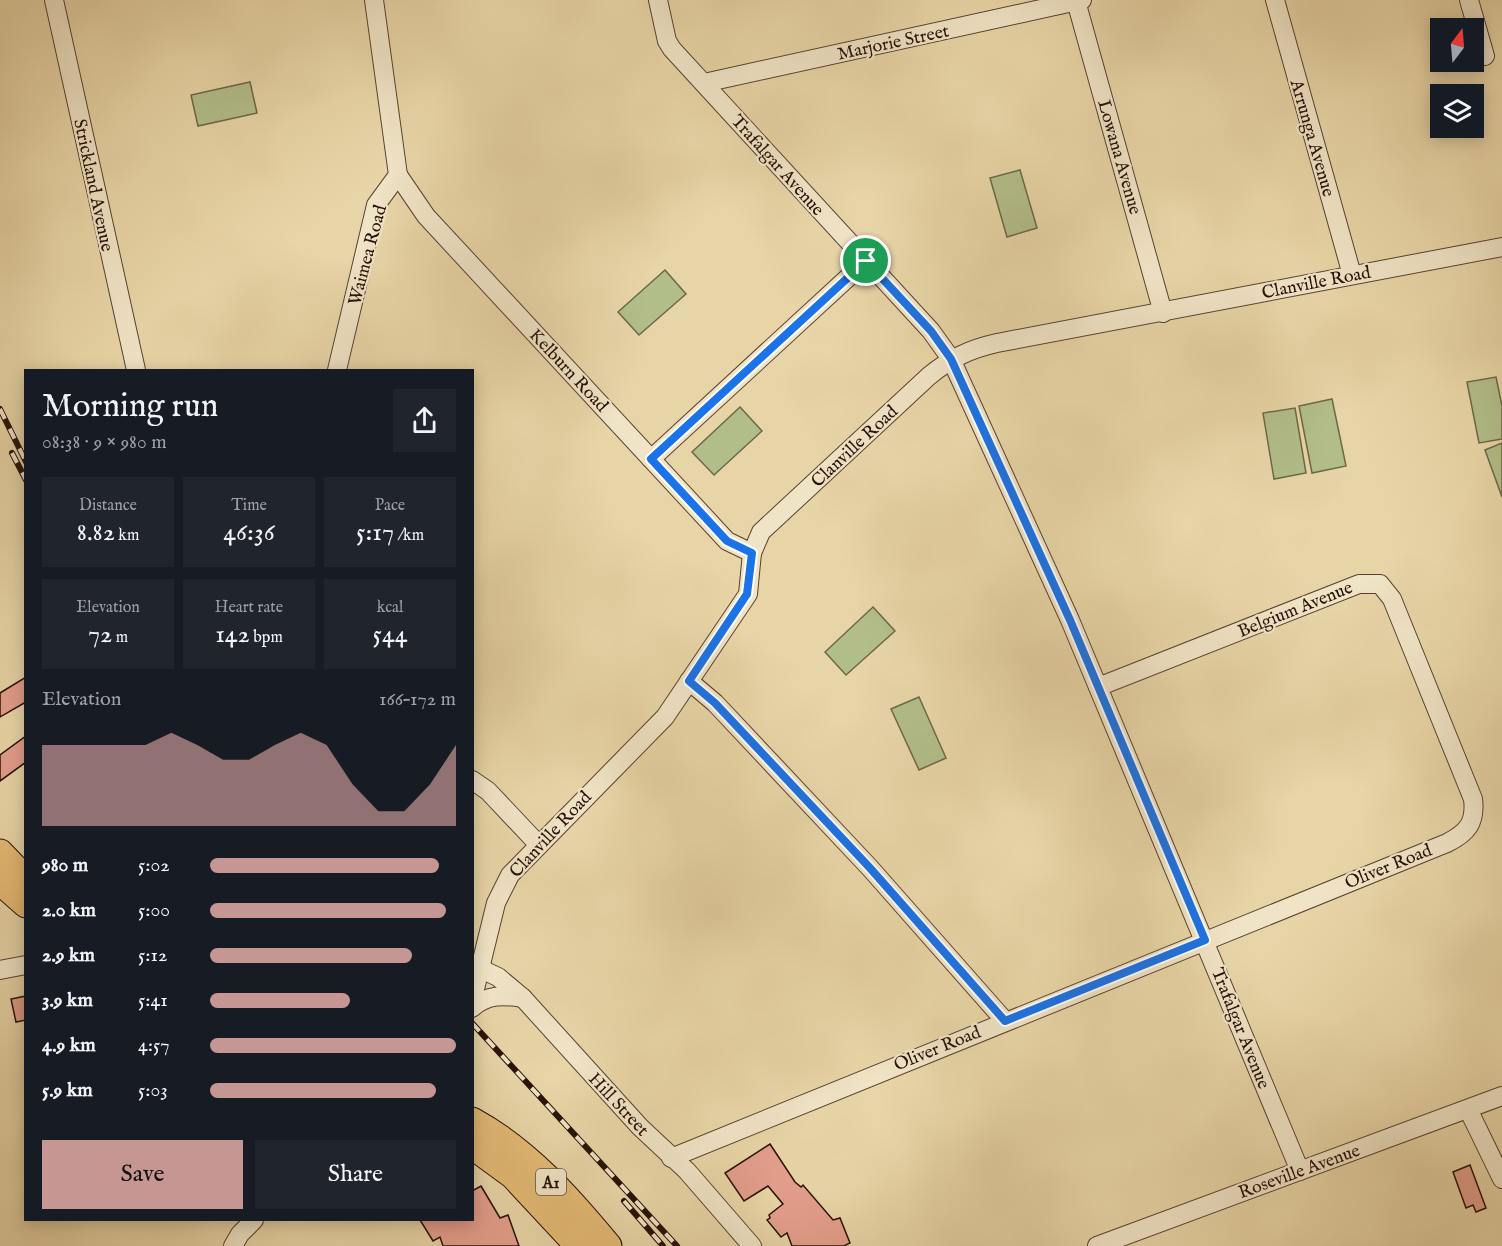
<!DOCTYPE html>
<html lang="en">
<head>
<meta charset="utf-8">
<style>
	:root { --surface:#171b24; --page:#20242c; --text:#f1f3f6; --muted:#9ea1a6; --accent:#c59692 }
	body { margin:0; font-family:"IM FELL English",serif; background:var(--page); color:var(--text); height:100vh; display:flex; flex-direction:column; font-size:22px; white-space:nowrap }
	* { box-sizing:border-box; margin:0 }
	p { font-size:20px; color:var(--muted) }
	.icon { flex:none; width:33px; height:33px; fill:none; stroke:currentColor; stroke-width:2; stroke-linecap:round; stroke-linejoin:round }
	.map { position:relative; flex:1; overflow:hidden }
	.side { position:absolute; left:24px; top:369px; width:450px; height:852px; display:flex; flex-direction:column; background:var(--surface); border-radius:0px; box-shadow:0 3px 15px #0003 }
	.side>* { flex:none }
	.needle { width:39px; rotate:16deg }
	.tools { position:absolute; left:1430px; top:18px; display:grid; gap:12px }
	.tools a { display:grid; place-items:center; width:54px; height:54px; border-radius:0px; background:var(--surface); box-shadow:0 3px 15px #0003; font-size:30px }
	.pin { position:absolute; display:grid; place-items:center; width:51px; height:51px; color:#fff; margin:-26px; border:3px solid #fff; border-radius:50%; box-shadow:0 2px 6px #0007 }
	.round { display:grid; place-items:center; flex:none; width:63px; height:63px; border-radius:0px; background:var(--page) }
	.head { display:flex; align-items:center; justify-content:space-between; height:102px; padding:0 18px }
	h1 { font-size:33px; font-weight:600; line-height:45px }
	.figures { display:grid; grid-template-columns:repeat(3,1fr); gap:9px; height:102px; padding:6px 18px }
	.figures div { display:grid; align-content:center; border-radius:0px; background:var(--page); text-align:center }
	.figures b { font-size:26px; font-weight:600 }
	.figures small { font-size:16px; font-weight:400 }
	.figures p { font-size:16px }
	.chart { height:168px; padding:12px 18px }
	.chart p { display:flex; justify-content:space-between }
	.chart svg { width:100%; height:108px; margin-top:6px; fill:var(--accent); opacity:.7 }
	.primary-button { display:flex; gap:12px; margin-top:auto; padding:12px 18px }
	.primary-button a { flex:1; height:69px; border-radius:0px; background:var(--accent); color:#111; font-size:24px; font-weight:600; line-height:69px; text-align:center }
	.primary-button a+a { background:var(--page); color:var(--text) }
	ul { padding:0 18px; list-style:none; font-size:20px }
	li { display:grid; grid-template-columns:96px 72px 1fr; align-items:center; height:45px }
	li i { height:15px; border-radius:8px; background:var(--accent) }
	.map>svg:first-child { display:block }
</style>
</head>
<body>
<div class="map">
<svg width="1502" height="1246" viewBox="0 0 1502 1246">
	<rect width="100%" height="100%" fill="#e8d5a7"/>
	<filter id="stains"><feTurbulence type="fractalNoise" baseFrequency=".00333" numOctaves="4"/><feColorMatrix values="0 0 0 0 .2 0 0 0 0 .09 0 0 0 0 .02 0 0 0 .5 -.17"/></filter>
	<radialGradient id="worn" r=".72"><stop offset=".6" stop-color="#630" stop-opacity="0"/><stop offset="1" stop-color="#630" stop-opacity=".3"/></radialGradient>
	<g fill="#b2be8a" stroke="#6c6849" stroke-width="1.5">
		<path d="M 250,82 L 257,113 L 198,126 L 191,95 Z"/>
		<path d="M 1020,170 L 1037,228 L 1007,237 L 990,178 Z"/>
		<path d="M 665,270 L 686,294 L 639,335 L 618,312 Z"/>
		<path d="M 1496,377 L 1502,406 L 1502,439 L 1479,443 L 1467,382 Z"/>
		<path d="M 1332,399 L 1346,466 L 1312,473 L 1299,406 Z"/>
		<path d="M 740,407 L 762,431 L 714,475 L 692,452 Z"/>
		<path d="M 1295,408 L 1306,473 L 1274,479 L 1263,413 Z"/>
		<path d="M 1502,443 L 1502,497 L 1485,450 Z"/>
		<path d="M 873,607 L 895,631 L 846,675 L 825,652 Z"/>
		<path d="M 919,697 L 946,758 L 919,770 L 891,709 Z"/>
	</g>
	<g fill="#e49f8d" stroke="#271108" stroke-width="1.5">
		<path d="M 26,677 L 26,702 L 0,717 L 0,693 Z"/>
		<path d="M 26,736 L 26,762 L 0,781 L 0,755 Z"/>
		<path d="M 26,996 L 26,1020 L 16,1022 L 11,999 Z"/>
		<path d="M 770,1144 L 795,1182 L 801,1187 L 803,1185 L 833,1220 L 840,1218 L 850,1243 L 844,1246 L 792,1246 L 787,1233 L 781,1237 L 767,1220 L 770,1218 L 769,1215 L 783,1204 L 768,1186 L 744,1201 L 725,1173 Z"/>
		<path d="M 1470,1165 L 1486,1208 L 1476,1212 L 1473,1205 L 1466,1208 L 1453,1172 Z"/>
		<path d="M 481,1186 L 500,1218 L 508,1215 L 519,1246 L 443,1246 L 440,1237 L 433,1241 L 420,1220 L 472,1220 L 472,1191 Z"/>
	</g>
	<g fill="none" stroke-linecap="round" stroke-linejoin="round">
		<defs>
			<g id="minor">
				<path d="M 54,0 L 136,370"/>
				<path d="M 658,0 L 667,41 L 672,49 L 931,331 L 951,359 L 1070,620 L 1300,1171"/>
				<path d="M 1275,0 L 1352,275"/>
				<path d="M 1469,0 L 1485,56"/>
				<path d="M 1076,1 L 1163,313"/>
				<path d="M 704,83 L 1082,0"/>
				<path d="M 398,175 L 426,216 L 727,541 L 752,553"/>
				<path d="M 337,370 L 376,205 L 398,175 L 374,0"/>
				<path d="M 651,459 L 866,261"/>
				<path d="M 689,681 L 715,703 L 870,868 L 1005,1021"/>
				<path d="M 472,780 L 488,791 L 538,844"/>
				<path d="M 481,969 L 498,977 L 523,998 L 640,1127 L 687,1171 L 752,1246"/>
				<path d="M 0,970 L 26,965"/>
				<path d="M 472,1001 L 496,903 L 510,875 L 665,717 L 748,594 L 752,553 L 761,532 L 929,376 C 951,358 970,349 997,343 L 1502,247"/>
				<path d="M 472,1008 C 487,994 504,995 523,998"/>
				<path d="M 1468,1109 L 1502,1179"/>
				<path d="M 671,1158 L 1447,843 C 1467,833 1476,823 1473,799 L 1392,599 L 1380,584 L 1359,584 L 1098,687"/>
				<path d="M 233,1246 L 240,1234 L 254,1220"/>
				<path d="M 1097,1246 L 1502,1096"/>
			</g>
			<g id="highway">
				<path d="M 0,853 L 26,880"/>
				<path d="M 0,881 L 26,904"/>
				<path d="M 472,1121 C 527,1151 569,1199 608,1246"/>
				<path d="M 472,1145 L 513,1175 L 579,1246"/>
			</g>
		</defs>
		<use href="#minor" stroke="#574230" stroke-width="20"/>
		<use href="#highway" stroke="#271108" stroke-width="29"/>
		<use href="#minor" stroke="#f0e4c6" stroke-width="18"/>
		<use href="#highway" stroke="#e4ba74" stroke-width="27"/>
		<defs>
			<g id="rail">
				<path d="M 0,409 L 26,462"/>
				<path d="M 12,453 L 26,480"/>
				<path d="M 472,1023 L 677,1246"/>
				<path d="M 624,1201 L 663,1246"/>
			</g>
		</defs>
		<use href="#rail" stroke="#271108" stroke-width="6"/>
		<use href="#rail" stroke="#f0e4c6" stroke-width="4" stroke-dasharray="11" stroke-linecap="butt"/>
	</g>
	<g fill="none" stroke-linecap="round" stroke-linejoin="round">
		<defs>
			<path id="route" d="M 866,261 L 931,331 L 951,359 L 1070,620 L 1205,940 L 1005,1021 L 870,868 L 715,703 L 689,681 L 747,594 L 752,553 L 727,541 L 651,459 Z"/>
		</defs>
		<use href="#route" stroke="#fff" stroke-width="12"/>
		<use href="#route" stroke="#1a73e8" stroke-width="8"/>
	</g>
	<g text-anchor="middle" stroke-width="4.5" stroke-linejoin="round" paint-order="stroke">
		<rect fill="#f0e4c6" stroke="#635041" stroke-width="1.5" x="536" y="1169" width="30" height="26" rx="4.5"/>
		<g font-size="16" font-weight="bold" fill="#271108">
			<text x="551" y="1188">A1</text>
		</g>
		<g font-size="18" fill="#271108" stroke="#f0e4c6">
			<text transform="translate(893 42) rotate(-12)" y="6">Marjorie Street</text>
			<text transform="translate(1313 138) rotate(74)" y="6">Arrunga Avenue</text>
			<text transform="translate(1120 157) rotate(74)" y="6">Lowana Avenue</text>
			<text transform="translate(778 165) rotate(48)" y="6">Trafalgar Avenue</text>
			<text transform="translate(94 185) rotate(78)" y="6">Strickland Avenue</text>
			<text transform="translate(367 255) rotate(-75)" y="6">Waimea Road</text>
			<text transform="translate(1316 282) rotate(-11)" y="6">Clanville Road</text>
			<text transform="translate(569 370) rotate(47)" y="6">Kelburn Road</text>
			<text transform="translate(854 446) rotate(-43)" y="6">Clanville Road</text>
			<text transform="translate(1295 609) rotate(-22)" y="6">Belgium Avenue</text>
			<text transform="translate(550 834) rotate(-47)" y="6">Clanville Road</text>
			<text transform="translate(1388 866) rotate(-22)" y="6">Oliver Road</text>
			<text transform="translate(1241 1028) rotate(68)" y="6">Trafalgar Avenue</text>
			<text transform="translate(937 1048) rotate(-22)" y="6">Oliver Road</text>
			<text transform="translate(619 1104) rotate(47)" y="6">Hill Street</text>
			<text transform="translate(1299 1171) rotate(-20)" y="6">Roseville Avenue</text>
		</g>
	</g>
	<rect width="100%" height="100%" filter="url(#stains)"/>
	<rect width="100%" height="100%" fill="url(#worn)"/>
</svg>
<div class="tools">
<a><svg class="needle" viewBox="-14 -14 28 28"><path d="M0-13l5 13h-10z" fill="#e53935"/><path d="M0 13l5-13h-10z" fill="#9ea1a6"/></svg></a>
<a><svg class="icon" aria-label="layers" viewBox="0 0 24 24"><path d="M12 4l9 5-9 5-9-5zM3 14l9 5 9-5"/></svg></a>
</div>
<div class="pin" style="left:866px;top:261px;background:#1e9e55"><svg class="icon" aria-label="arrive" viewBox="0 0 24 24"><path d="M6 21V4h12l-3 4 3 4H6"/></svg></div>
<section class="side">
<div class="head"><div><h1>Morning run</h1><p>08:38 · 9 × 980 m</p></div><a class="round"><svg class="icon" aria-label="share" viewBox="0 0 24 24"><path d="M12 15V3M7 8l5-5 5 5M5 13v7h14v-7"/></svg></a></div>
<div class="figures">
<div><p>Distance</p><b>8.82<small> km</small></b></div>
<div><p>Time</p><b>46:36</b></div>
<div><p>Pace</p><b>5:17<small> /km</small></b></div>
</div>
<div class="figures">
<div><p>Elevation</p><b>72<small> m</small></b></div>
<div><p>Heart rate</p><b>142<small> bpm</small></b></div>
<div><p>kcal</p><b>544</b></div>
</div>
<div class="chart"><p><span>Elevation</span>166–172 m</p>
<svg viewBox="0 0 160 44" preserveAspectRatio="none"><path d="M0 44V11L10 11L20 11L30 11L40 11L50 6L60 11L70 17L80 17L90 11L100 6L110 11L120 27L130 38L140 38L150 27L160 11V44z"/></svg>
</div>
<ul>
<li><b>980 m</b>5:02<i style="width:93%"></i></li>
<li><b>2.0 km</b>5:00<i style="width:96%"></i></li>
<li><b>2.9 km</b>5:12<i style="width:82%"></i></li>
<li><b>3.9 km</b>5:41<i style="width:57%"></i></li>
<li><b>4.9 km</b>4:57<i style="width:100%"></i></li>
<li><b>5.9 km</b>5:03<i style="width:92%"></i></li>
</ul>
<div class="primary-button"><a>Save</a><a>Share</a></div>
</section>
</div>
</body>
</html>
